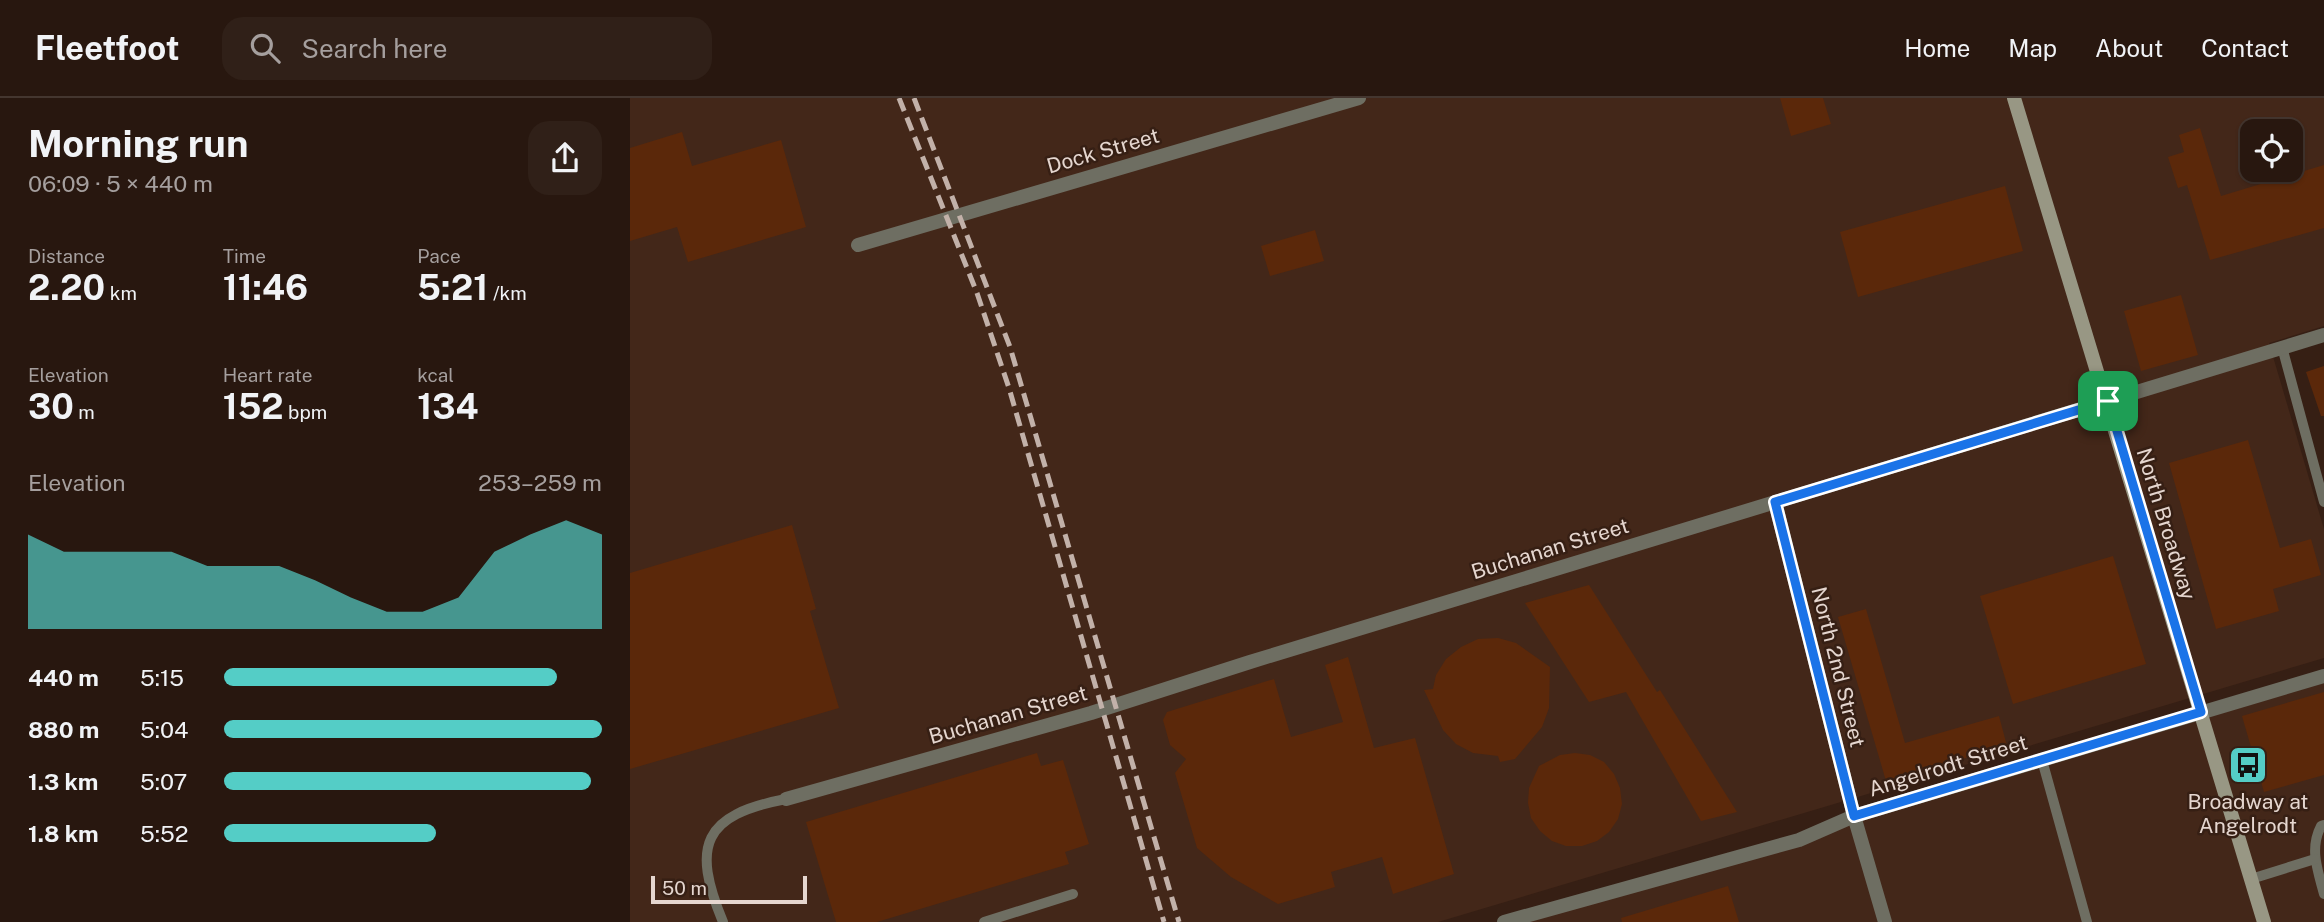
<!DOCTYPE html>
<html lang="en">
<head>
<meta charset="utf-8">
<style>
	:root { --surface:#28170f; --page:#302018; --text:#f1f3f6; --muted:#a59f9e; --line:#44362f; --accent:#54cdc6 }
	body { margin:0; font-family:"Public Sans",sans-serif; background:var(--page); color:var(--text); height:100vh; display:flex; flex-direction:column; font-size:26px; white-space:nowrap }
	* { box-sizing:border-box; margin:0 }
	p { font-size:23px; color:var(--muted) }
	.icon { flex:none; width:38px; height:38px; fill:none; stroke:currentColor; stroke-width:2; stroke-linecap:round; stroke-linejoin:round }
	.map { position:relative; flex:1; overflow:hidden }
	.drawer { display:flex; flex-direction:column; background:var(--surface); width:630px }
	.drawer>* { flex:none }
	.controls { position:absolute; left:1610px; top:21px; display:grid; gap:14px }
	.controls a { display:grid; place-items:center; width:63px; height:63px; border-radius:14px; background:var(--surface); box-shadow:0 2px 5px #0004,0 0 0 2px var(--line); font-size:35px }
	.scale { position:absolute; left:21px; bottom:18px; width:156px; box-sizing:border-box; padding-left:7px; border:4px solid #e5d6cf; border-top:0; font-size:19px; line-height:24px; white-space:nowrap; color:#e5d6cf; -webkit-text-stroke:5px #361f14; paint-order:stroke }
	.pin { position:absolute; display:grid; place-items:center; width:60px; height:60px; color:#fff; margin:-30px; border-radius:14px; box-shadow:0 4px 10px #0006 }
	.round { display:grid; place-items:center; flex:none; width:74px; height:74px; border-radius:21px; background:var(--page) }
	.overview { display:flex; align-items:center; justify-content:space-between; height:119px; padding:0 28px }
	h1 { font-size:38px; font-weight:700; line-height:52px }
	.metrics { display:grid; grid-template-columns:repeat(3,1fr); gap:10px; height:119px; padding:7px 28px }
	.metrics div { display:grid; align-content:center }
	.metrics b { font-size:35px; font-weight:700 }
	.metrics small { font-size:19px; font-weight:400 }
	.metrics p { font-size:19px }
	.chart { height:196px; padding:14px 28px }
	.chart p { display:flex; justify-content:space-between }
	.chart svg { width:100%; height:126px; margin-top:7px; fill:var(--accent); opacity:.7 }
	ul { padding:0 28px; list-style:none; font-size:23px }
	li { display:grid; grid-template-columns:112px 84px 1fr; align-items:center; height:52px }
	li i { height:18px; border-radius:9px; background:var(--accent) }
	header { display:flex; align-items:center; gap:42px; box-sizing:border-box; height:98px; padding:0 35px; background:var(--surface); border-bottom:2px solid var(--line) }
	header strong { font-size:33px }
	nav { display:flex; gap:38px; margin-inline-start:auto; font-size:24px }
	.search { width:490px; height:63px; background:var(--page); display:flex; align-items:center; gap:18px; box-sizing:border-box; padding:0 24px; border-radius:21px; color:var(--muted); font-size:26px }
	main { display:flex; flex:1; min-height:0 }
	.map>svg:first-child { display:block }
</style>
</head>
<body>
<header>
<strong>Fleetfoot</strong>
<div class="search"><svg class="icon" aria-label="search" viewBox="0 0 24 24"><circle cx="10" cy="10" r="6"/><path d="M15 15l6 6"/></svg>Search here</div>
<nav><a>Home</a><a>Map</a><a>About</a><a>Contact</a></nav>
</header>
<main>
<section class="drawer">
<div class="overview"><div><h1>Morning run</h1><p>06:09 · 5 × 440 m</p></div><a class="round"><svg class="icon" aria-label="share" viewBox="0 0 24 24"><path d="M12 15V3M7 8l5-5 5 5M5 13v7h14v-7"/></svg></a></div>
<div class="metrics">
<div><p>Distance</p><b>2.20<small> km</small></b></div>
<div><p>Time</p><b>11:46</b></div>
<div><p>Pace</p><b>5:21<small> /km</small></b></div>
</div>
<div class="metrics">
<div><p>Elevation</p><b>30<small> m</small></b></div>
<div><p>Heart rate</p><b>152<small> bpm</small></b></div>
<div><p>kcal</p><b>134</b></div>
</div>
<div class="chart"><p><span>Elevation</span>253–259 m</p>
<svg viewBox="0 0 160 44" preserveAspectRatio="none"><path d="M0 44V11L10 17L20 17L30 17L40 17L50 22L60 22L70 22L80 27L90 33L100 38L110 38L120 33L130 17L140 11L150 6L160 11V44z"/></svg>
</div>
<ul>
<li><b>440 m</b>5:15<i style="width:88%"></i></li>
<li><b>880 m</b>5:04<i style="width:100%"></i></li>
<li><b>1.3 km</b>5:07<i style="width:97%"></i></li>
<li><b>1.8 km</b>5:52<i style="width:56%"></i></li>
</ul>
</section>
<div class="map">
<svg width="1694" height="824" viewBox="0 0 1694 824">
	<rect width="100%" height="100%" fill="#361f14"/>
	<g fill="#432719" fill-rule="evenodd">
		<path d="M 0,0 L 1694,0 L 1694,228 L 1639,245 L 1694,431 L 1694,560 L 808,824 L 0,824 ZM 1622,33 L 1661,33 L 1661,72 L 1622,72 Z"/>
		<path d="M 1694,585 L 1694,824 L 898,824 L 1267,712 Z"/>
	</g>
	<g fill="#5b280a">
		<path d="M 1150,0 L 1193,0 L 1201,26 L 1161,38 Z"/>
		<path d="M 1570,30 L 1591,98 L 1694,67 L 1694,130 L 1580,162 L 1557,87 L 1548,90 L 1538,59 L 1554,54 L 1549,37 Z"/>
		<path d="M 52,34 L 62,68 L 151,42 L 176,129 L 58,164 L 47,129 L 0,143 L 0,50 Z"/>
		<path d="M 1375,88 L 1393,153 L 1228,199 L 1210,134 Z"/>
		<path d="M 685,132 L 694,163 L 640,178 L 631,148 Z"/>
		<path d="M 1551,197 L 1568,257 L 1511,273 L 1494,213 Z"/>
		<path d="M 1694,268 L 1694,318 L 1691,318 L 1676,274 Z"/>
		<path d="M 1618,342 L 1650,450 L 1681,441 L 1691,477 L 1643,491 L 1649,513 L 1586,531 L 1539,365 Z"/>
		<path d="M 162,427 L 186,511 L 180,513 L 209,610 L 0,671 L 0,475 Z"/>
		<path d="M 1483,458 L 1516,566 L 1383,606 L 1350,498 Z"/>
		<path d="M 959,487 L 1027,594 L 1030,592 L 1107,714 L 1071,723 L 996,594 L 959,604 L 895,505 Z"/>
		<path d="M 1236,511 L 1275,645 L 1369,618 L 1377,648 L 1256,683 L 1208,519 Z"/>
		<path d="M 868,540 L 886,545 L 920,569 L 919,610 L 912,629 L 885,661 L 870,664 L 868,658 L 843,655 L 826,646 L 813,632 L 794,592 L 803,591 L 806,577 L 816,561 L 831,549 L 848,541 Z"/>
		<path d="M 718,559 L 744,650 L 785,640 L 824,776 L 763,796 L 752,759 L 701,774 L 705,789 L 648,806 L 601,779 L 567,750 L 545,675 L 556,661 L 540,647 L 533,622 L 537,614 L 644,581 L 661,639 L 713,624 L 695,567 Z"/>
		<path d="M 1694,594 L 1694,677 L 1634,694 L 1612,618 Z"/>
		<path d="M 407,655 L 411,668 L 433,662 L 459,746 L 435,754 L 439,766 L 247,824 L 206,824 L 176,724 Z"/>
		<path d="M 945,655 L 960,657 L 974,664 L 984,676 L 990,690 L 992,706 L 988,721 L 979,734 L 967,743 L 952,748 L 936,748 L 922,743 L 910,733 L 901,720 L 898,705 L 899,690 L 909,668 L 930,657 Z"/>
		<path d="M 1098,788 L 1109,824 L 992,824 L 991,820 Z"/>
	</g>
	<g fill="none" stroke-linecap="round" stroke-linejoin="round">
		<g stroke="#6e6e62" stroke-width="10">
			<path d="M 1652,249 L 1694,404"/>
			<path d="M 1412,662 L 1457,824"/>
			<path d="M 1694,727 L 1691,728 C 1679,751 1688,773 1694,796"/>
			<path d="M 1621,781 L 1685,761"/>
			<path d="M 93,824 C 61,747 73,717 156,701"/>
			<path d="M 354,824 L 443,796"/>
		</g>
		<g stroke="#6e6e62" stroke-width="14">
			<path d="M 228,147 L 729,0"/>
			<path d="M 1145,404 L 1224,718 L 1255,824"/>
			<path d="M 156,701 L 461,615 L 620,564 L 1694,237"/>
			<path d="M 874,824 L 1169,742 L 1224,718 L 1694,578"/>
		</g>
		<path stroke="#989784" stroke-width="14" d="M 1384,0 L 1634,824"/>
		<g stroke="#c2b1a9" stroke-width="5" stroke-dasharray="14 7" stroke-linecap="butt">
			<path d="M 269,0 L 347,195 L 379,290 L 534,824"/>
			<path d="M 284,0 L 380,249 L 549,824"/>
		</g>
	</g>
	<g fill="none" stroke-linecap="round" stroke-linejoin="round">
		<defs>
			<path id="route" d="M 1478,303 L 1571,614 L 1224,718 L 1145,404 Z"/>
		</defs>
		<use href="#route" stroke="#fff" stroke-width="14"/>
		<use href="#route" stroke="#1a73e8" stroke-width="9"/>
	</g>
	<defs>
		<symbol id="bus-square" viewBox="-11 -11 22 22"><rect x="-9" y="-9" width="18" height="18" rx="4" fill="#54cdc6" stroke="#361f14"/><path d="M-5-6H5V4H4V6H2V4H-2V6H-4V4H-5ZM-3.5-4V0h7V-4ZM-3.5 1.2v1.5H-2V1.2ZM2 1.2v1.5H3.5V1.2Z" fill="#111"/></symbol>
	</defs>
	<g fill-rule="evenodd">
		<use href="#bus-square" x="1596" y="645" width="44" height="44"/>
	</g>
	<g text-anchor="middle" stroke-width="5" stroke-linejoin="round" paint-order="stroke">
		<g font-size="21" fill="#e5d6cf" stroke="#361f14">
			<text transform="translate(473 53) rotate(-16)" y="7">Dock Street</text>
			<text transform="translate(1536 426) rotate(73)" y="7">North Broadway</text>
			<text transform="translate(920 451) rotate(-17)" y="7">Buchanan Street</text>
			<text transform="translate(1208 569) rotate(76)" y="7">North 2nd Street</text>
			<text transform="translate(378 617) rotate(-16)" y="7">Buchanan Street</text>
			<text transform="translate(1318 668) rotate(-17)" y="7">Angelrodt Street</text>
		</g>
		<g font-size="21" fill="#e5d6cf" stroke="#361f14">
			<text x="1618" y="711">Broadway at<tspan x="1618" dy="24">Angelrodt</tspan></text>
		</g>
	</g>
</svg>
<div class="controls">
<a><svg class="icon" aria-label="locate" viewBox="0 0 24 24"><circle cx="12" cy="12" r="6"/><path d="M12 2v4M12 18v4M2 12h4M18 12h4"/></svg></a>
</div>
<div class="scale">50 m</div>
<div class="pin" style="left:1478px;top:303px;background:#1e9e55"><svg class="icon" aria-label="arrive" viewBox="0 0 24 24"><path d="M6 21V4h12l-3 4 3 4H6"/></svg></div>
</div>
</main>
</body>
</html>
